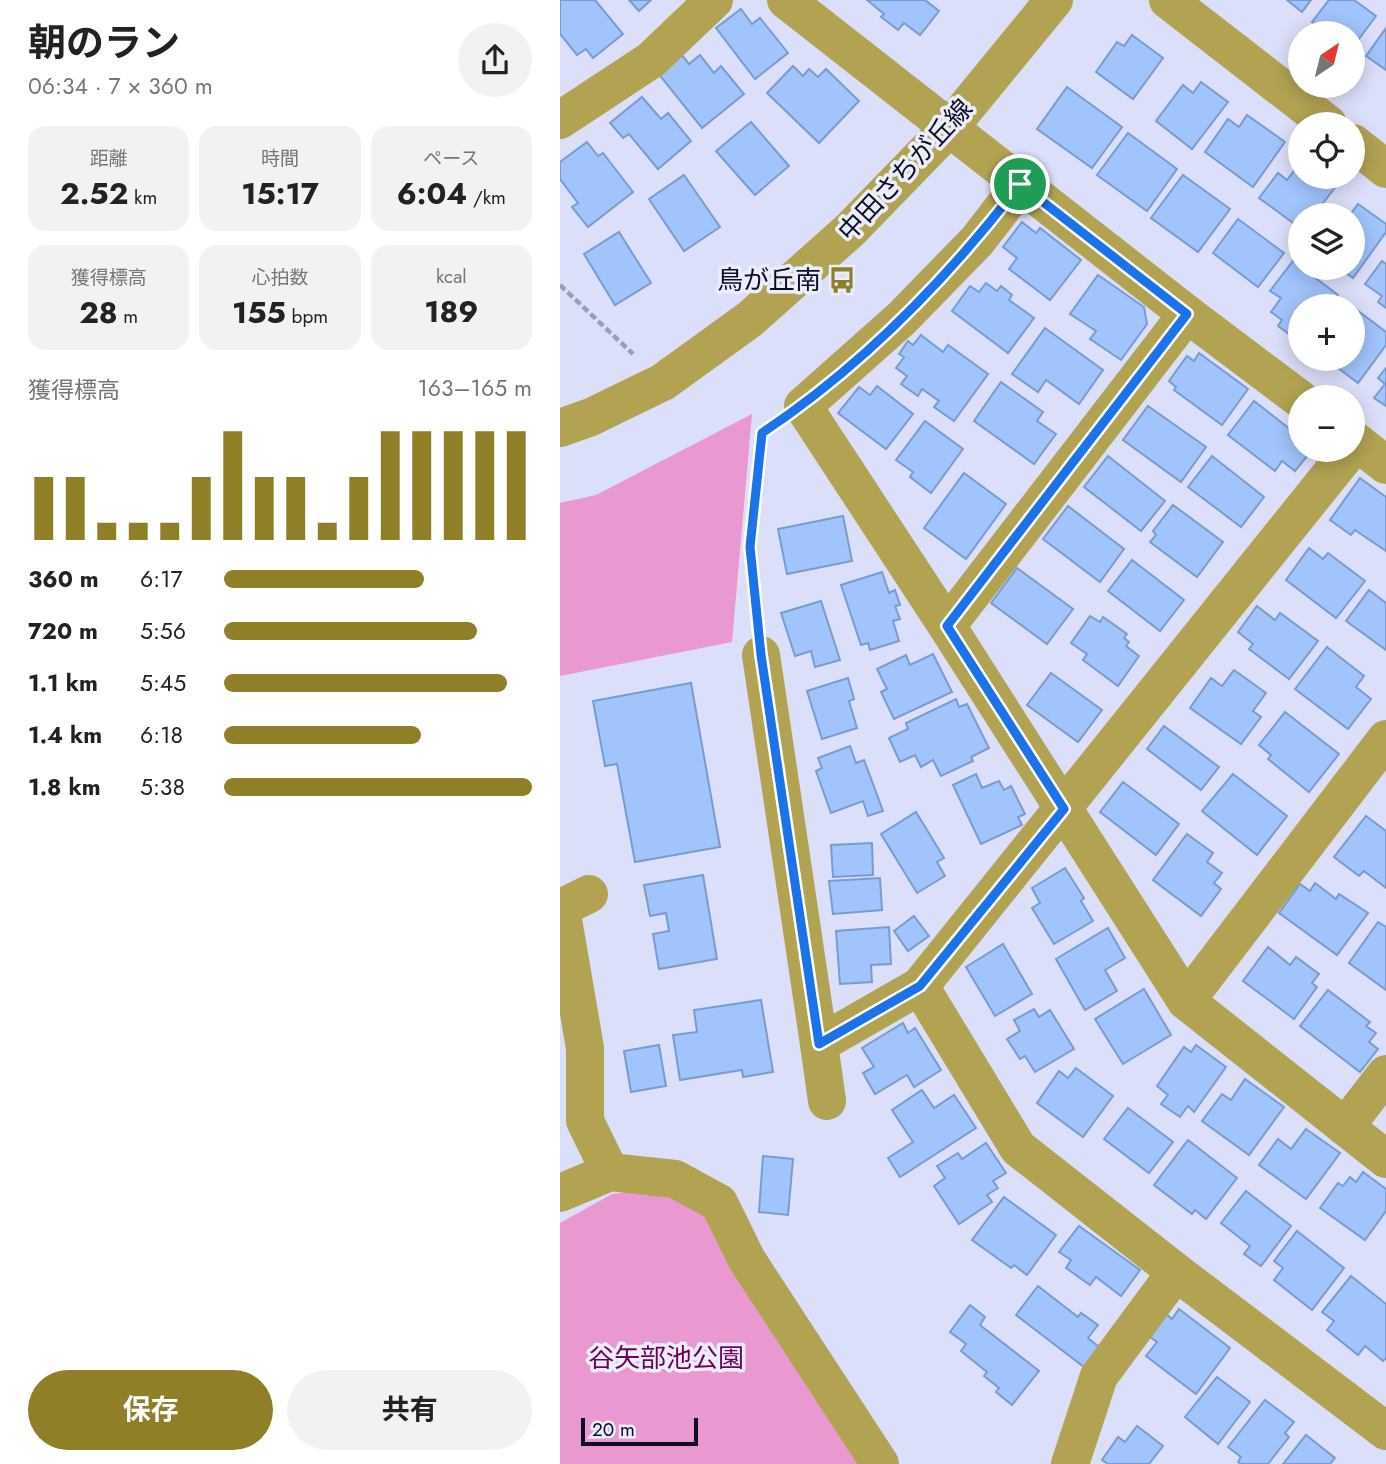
<!DOCTYPE html>
<html lang="ja">
<head>
<meta charset="utf-8">
<style>
	:root { --surface:#fff; --page:#f2f2f2; --text:#222; --muted:#767676; --accent:#8f7f26 }
	body { margin:0; font-family:Jost,"Noto Sans JP",sans-serif; background:var(--page); color:var(--text); height:100vh; display:flex; flex-direction:column; font-size:26px; white-space:nowrap }
	* { box-sizing:border-box; margin:0 }
	p { font-size:23px; color:var(--muted) }
	.icon { flex:none; width:38px; height:38px; fill:none; stroke:currentColor; stroke-width:2; stroke-linecap:round; stroke-linejoin:round }
	.map { position:relative; flex:1; overflow:hidden }
	.panel { display:flex; flex-direction:column; background:var(--surface); width:560px }
	.panel>* { flex:none }
	.needle { width:46px; rotate:35deg }
	.controls { position:absolute; left:728px; top:21px; display:grid; gap:14px }
	.controls a { display:grid; place-items:center; width:77px; height:77px; border-radius:50%; background:var(--surface); box-shadow:0 4px 18px #0003; font-size:35px }
	.scale { position:absolute; left:21px; bottom:18px; width:117px; box-sizing:border-box; padding-left:7px; border:4px solid #0d0e24; border-top:0; font-size:19px; line-height:24px; white-space:nowrap; color:#0d0e24; -webkit-text-stroke:5px #ebedfa; paint-order:stroke }
	.pin { position:absolute; display:grid; place-items:center; width:60px; height:60px; color:#fff; margin:-30px; border:4px solid #fff; border-radius:50%; box-shadow:0 2px 7px #0007 }
	.round { display:grid; place-items:center; flex:none; width:74px; height:74px; border-radius:37px; background:var(--page) }
	.summary { display:flex; align-items:center; justify-content:space-between; height:119px; padding:0 28px }
	h1 { font-size:38px; font-weight:700; line-height:52px }
	.stats { display:grid; grid-template-columns:repeat(3,1fr); gap:10px; height:119px; padding:7px 28px }
	.stats div { display:grid; align-content:center; border-radius:18px; background:var(--page); text-align:center }
	.stats b { font-size:30px; font-weight:700 }
	.stats small { font-size:19px; font-weight:400 }
	.stats p { font-size:19px }
	.chart { height:196px; padding:14px 28px }
	.chart p { display:flex; justify-content:space-between }
	.chart svg { width:100%; height:126px; margin-top:7px; stroke:var(--accent); stroke-width:6 }
	.action { display:flex; gap:14px; margin-top:auto; padding:14px 28px }
	.action a { flex:1; height:80px; border-radius:42px; background:var(--accent); color:#fff; font-size:28px; font-weight:700; line-height:80px; text-align:center }
	.action a+a { background:var(--page); color:var(--text) }
	ul { padding:0 28px; list-style:none; font-size:23px }
	li { display:grid; grid-template-columns:112px 84px 1fr; align-items:center; height:52px }
	li i { height:18px; border-radius:9px; background:var(--accent) }
	main { display:flex; flex:1; min-height:0 }
	.map>svg:first-child { display:block }
</style>
</head>
<body>
<main>
<section class="panel">
<div class="summary"><div><h1>朝のラン</h1><p>06:34 · 7 × 360 m</p></div><a class="round"><svg class="icon" aria-label="share" viewBox="0 0 24 24"><path d="M12 15V3M7 8l5-5 5 5M5 13v7h14v-7"/></svg></a></div>
<div class="stats">
<div><p>距離</p><b>2.52<small> km</small></b></div>
<div><p>時間</p><b>15:17</b></div>
<div><p>ペース</p><b>6:04<small> /km</small></b></div>
</div>
<div class="stats">
<div><p>獲得標高</p><b>28<small> m</small></b></div>
<div><p>心拍数</p><b>155<small> bpm</small></b></div>
<div><p>kcal</p><b>189</b></div>
</div>
<div class="chart"><p><span>獲得標高</span>163–165 m</p>
<svg viewBox="0 0 160 44" preserveAspectRatio="none"><path d="M5 44V22M15 44V22M25 44V38M35 44V38M45 44V38M55 44V22M65 44V6M75 44V22M85 44V22M95 44V38M105 44V22M115 44V6M125 44V6M135 44V6M145 44V6M155 44V6"/></svg>
</div>
<ul>
<li><b>360 m</b>6:17<i style="width:65%"></i></li>
<li><b>720 m</b>5:56<i style="width:82%"></i></li>
<li><b>1.1 km</b>5:45<i style="width:92%"></i></li>
<li><b>1.4 km</b>6:18<i style="width:64%"></i></li>
<li><b>1.8 km</b>5:38<i style="width:100%"></i></li>
</ul>
<div class="action"><a>保存</a><a>共有</a></div>
</section>
<div class="map">
<svg width="826" height="1464" viewBox="0 0 826 1464">
	<rect width="100%" height="100%" fill="#dcdff9"/>
	<g fill="#e999d0">
		<path d="M 192,414 L 172,642 L 0,676 L 0,503 L 36,495 Z"/>
		<path d="M 102,1187 L 142,1203 L 306,1464 L 0,1464 L 0,1223 L 52,1194 Z"/>
	</g>
	<g fill="#a1c4fc" stroke="#789bd0" stroke-width="2">
		<path d="M 0,0 L 35,0 L 63,34 L 33,58 L 26,49 L 17,55 L 0,34 Z"/>
		<path d="M 69,0 L 91,0 L 79,11 Z"/>
		<path d="M 307,0 L 365,0 L 379,11 L 360,35 L 344,23 L 338,30 L 321,17 L 324,14 Z"/>
		<path d="M 727,0 L 751,0 L 742,12 Z"/>
		<path d="M 769,0 L 794,0 L 816,16 L 793,47 L 793,33 L 768,33 L 752,22 Z"/>
		<path d="M 181,9 L 192,24 L 200,18 L 228,53 L 195,79 L 156,28 Z"/>
		<path d="M 826,28 L 826,70 L 806,56 Z"/>
		<path d="M 572,35 L 603,58 L 573,99 L 536,72 L 557,42 L 564,46 Z"/>
		<path d="M 120,53 L 129,64 L 140,55 L 154,73 L 161,66 L 184,94 L 142,128 L 97,72 Z"/>
		<path d="M 233,66 L 243,76 L 249,69 L 258,77 L 266,69 L 299,101 L 259,143 L 207,93 Z"/>
		<path d="M 641,82 L 668,102 L 632,149 L 596,121 L 623,85 L 633,93 Z"/>
		<path d="M 507,87 L 562,127 L 532,168 L 477,129 Z"/>
		<path d="M 82,97 L 101,119 L 108,113 L 131,141 L 98,169 L 69,134 L 63,138 L 50,123 Z"/>
		<path d="M 687,115 L 725,142 L 693,187 L 645,152 L 668,119 L 679,127 Z"/>
		<path d="M 191,122 L 229,166 L 195,195 L 156,151 Z"/>
		<path d="M 568,133 L 617,169 L 587,211 L 537,175 Z"/>
		<path d="M 27,142 L 38,156 L 43,153 L 73,192 L 28,227 L 12,207 L 18,203 L 0,179 L 0,162 Z"/>
		<path d="M 740,163 L 740,177 L 767,177 L 777,185 L 754,215 L 740,215 L 740,228 L 699,198 L 718,173 L 727,180 Z"/>
		<path d="M 124,175 L 160,227 L 124,251 L 89,199 Z"/>
		<path d="M 623,175 L 670,209 L 638,252 L 591,218 Z"/>
		<path d="M 798,204 L 826,224 L 826,232 L 793,278 L 779,268 L 793,268 L 793,215 L 790,215 Z"/>
		<path d="M 678,219 L 724,253 L 698,287 L 653,253 Z"/>
		<path d="M 462,222 L 476,233 L 480,228 L 521,260 L 490,300 L 449,269 L 457,258 L 443,247 Z"/>
		<path d="M 59,232 L 91,283 L 55,305 L 24,254 Z"/>
		<path d="M 733,261 L 778,295 L 770,306 L 740,306 L 740,342 L 718,326 L 722,320 L 711,312 L 721,298 L 710,291 Z"/>
		<path d="M 822,261 L 826,264 L 826,308 L 818,302 L 822,296 L 805,284 Z"/>
		<path d="M 538,275 L 584,307 L 587,324 L 561,360 L 530,339 L 536,331 L 510,314 Z"/>
		<path d="M 426,283 L 437,291 L 441,286 L 452,295 L 449,300 L 474,318 L 448,353 L 392,311 L 410,286 L 419,292 Z"/>
		<path d="M 793,307 L 826,332 L 826,345 L 798,383 L 766,359 L 793,359 Z"/>
		<path d="M 485,328 L 543,370 L 519,404 L 486,380 L 478,392 L 452,374 Z"/>
		<path d="M 361,335 L 383,352 L 388,345 L 428,374 L 394,421 L 374,407 L 379,401 L 362,389 L 358,396 L 341,384 L 347,376 L 336,368 L 344,357 L 339,354 L 348,341 L 353,345 Z"/>
		<path d="M 639,353 L 688,389 L 662,425 L 614,390 L 616,387 L 609,381 L 627,356 L 634,361 Z"/>
		<path d="M 826,368 L 826,406 L 814,398 L 825,384 L 818,378 Z"/>
		<path d="M 441,382 L 483,412 L 477,421 L 496,434 L 474,464 L 414,421 Z"/>
		<path d="M 317,386 L 353,414 L 326,449 L 278,413 L 299,387 L 310,395 Z"/>
		<path d="M 694,401 L 740,437 L 740,450 L 752,450 L 735,471 L 722,461 L 715,471 L 668,435 Z"/>
		<path d="M 588,406 L 646,447 L 621,482 L 563,440 Z"/>
		<path d="M 365,421 L 403,449 L 371,493 L 350,477 L 353,472 L 336,460 Z"/>
		<path d="M 548,456 L 605,501 L 581,531 L 524,487 Z"/>
		<path d="M 652,456 L 704,497 L 681,527 L 628,487 Z"/>
		<path d="M 404,473 L 446,504 L 406,559 L 364,528 Z"/>
		<path d="M 800,478 L 826,497 L 826,551 L 795,530 L 791,535 L 770,520 Z"/>
		<path d="M 613,505 L 663,542 L 637,577 L 590,542 L 596,535 L 593,531 Z"/>
		<path d="M 508,506 L 564,549 L 540,582 L 483,539 Z"/>
		<path d="M 283,516 L 292,561 L 227,574 L 218,529 Z"/>
		<path d="M 749,548 L 763,559 L 768,553 L 805,581 L 776,618 L 726,580 Z"/>
		<path d="M 572,560 L 624,600 L 600,631 L 548,591 Z"/>
		<path d="M 457,568 L 513,609 L 487,644 L 431,603 Z"/>
		<path d="M 322,572 L 329,593 L 335,590 L 340,605 L 335,606 L 340,619 L 333,621 L 339,641 L 310,650 L 308,643 L 301,645 L 281,585 Z"/>
		<path d="M 809,590 L 826,603 L 826,650 L 786,621 Z"/>
		<path d="M 261,601 L 280,660 L 255,667 L 251,651 L 235,656 L 221,613 Z"/>
		<path d="M 697,606 L 715,620 L 720,613 L 758,641 L 729,679 L 689,649 L 693,644 L 678,632 Z"/>
		<path d="M 530,616 L 540,622 L 543,617 L 567,634 L 564,638 L 569,642 L 566,646 L 579,656 L 558,686 L 523,660 L 527,654 L 511,643 Z"/>
		<path d="M 767,647 L 804,676 L 796,687 L 811,699 L 788,729 L 735,689 Z"/>
		<path d="M 373,654 L 392,692 L 334,719 L 321,692 L 327,689 L 317,669 L 346,655 L 350,665 Z"/>
		<path d="M 674,670 L 706,693 L 693,711 L 701,717 L 681,744 L 630,708 L 651,678 L 662,686 Z"/>
		<path d="M 491,673 L 542,710 L 518,742 L 467,705 Z"/>
		<path d="M 288,678 L 294,699 L 289,701 L 297,728 L 262,739 L 247,691 Z"/>
		<path d="M 131,683 L 160,847 L 75,862 L 57,764 L 45,766 L 33,701 Z"/>
		<path d="M 396,699 L 399,707 L 407,704 L 429,748 L 411,757 L 413,761 L 381,776 L 373,760 L 361,767 L 355,755 L 340,762 L 329,738 L 348,729 L 346,723 Z"/>
		<path d="M 725,712 L 779,754 L 749,792 L 708,759 L 711,755 L 699,745 Z"/>
		<path d="M 604,726 L 659,767 L 641,790 L 587,749 Z"/>
		<path d="M 290,746 L 296,763 L 304,760 L 323,811 L 308,816 L 303,801 L 271,813 L 256,771 L 262,768 L 258,758 Z"/>
		<path d="M 416,774 L 422,788 L 439,781 L 444,790 L 451,786 L 465,814 L 458,817 L 462,825 L 421,844 L 393,785 Z"/>
		<path d="M 673,774 L 727,816 L 697,855 L 642,811 Z"/>
		<path d="M 563,782 L 619,824 L 596,855 L 540,812 Z"/>
		<path d="M 356,812 L 384,858 L 377,862 L 385,876 L 357,893 L 321,834 Z"/>
		<path d="M 806,816 L 826,831 L 826,888 L 804,871 L 799,876 L 774,857 Z"/>
		<path d="M 627,834 L 653,853 L 647,862 L 662,873 L 654,883 L 661,889 L 641,916 L 593,880 Z"/>
		<path d="M 312,843 L 313,875 L 273,877 L 271,845 Z"/>
		<path d="M 505,868 L 524,898 L 521,901 L 533,921 L 494,944 L 472,908 L 480,903 L 472,888 Z"/>
		<path d="M 143,875 L 157,959 L 99,969 L 93,934 L 109,931 L 106,913 L 90,916 L 84,885 Z"/>
		<path d="M 320,878 L 322,910 L 273,914 L 269,881 Z"/>
		<path d="M 755,883 L 776,899 L 779,894 L 808,913 L 777,955 L 719,913 L 740,884 L 750,891 Z"/>
		<path d="M 354,916 L 369,936 L 348,951 L 334,931 Z"/>
		<path d="M 818,922 L 826,927 L 826,990 L 789,963 Z"/>
		<path d="M 329,927 L 331,964 L 311,965 L 312,982 L 280,984 L 276,931 Z"/>
		<path d="M 548,928 L 565,958 L 545,970 L 557,991 L 525,1010 L 496,959 Z"/>
		<path d="M 443,944 L 472,994 L 435,1016 L 406,967 Z"/>
		<path d="M 708,947 L 730,965 L 736,957 L 759,974 L 752,983 L 757,987 L 734,1019 L 683,981 Z"/>
		<path d="M 584,989 L 611,1035 L 563,1064 L 535,1019 Z"/>
		<path d="M 768,990 L 810,1022 L 806,1026 L 816,1033 L 809,1042 L 818,1049 L 800,1072 L 740,1026 Z"/>
		<path d="M 201,1000 L 213,1072 L 183,1077 L 182,1070 L 120,1080 L 113,1035 L 137,1032 L 134,1010 Z"/>
		<path d="M 474,1009 L 479,1017 L 490,1010 L 514,1049 L 475,1072 L 465,1056 L 460,1059 L 447,1039 L 460,1031 L 454,1020 Z"/>
		<path d="M 343,1023 L 348,1033 L 355,1028 L 381,1070 L 354,1087 L 347,1075 L 315,1094 L 303,1073 L 314,1067 L 302,1048 Z"/>
		<path d="M 99,1045 L 106,1086 L 71,1092 L 64,1051 Z"/>
		<path d="M 636,1045 L 666,1067 L 634,1112 L 628,1106 L 620,1117 L 601,1104 L 608,1095 L 597,1086 L 624,1047 L 631,1052 Z"/>
		<path d="M 516,1068 L 553,1096 L 523,1137 L 477,1103 L 499,1071 L 508,1078 Z"/>
		<path d="M 685,1079 L 724,1107 L 689,1155 L 642,1121 L 662,1094 L 671,1100 Z"/>
		<path d="M 362,1090 L 374,1108 L 394,1095 L 416,1128 L 340,1177 L 328,1158 L 353,1142 L 332,1110 Z"/>
		<path d="M 568,1108 L 613,1142 L 589,1173 L 544,1139 Z"/>
		<path d="M 746,1129 L 780,1153 L 746,1199 L 699,1165 L 718,1139 L 731,1149 Z"/>
		<path d="M 628,1140 L 677,1178 L 646,1219 L 635,1210 L 632,1214 L 594,1185 Z"/>
		<path d="M 426,1143 L 446,1173 L 433,1181 L 438,1188 L 427,1195 L 432,1202 L 399,1224 L 374,1186 L 385,1178 L 377,1166 L 398,1153 L 402,1159 Z"/>
		<path d="M 203,1156 L 233,1159 L 228,1215 L 199,1212 Z"/>
		<path d="M 803,1172 L 826,1189 L 826,1211 L 805,1240 L 760,1208 L 778,1183 L 783,1186 L 790,1177 L 796,1182 Z"/>
		<path d="M 686,1191 L 731,1226 L 701,1266 L 684,1254 L 690,1246 L 661,1223 Z"/>
		<path d="M 444,1197 L 496,1235 L 467,1275 L 454,1265 L 451,1268 L 412,1240 Z"/>
		<path d="M 519,1226 L 580,1270 L 561,1296 L 536,1277 L 530,1285 L 506,1268 L 511,1260 L 499,1252 Z"/>
		<path d="M 737,1231 L 784,1268 L 752,1310 L 714,1280 L 723,1268 L 714,1261 Z"/>
		<path d="M 791,1276 L 826,1304 L 826,1358 L 823,1361 L 805,1346 L 798,1355 L 767,1330 L 774,1321 L 762,1312 Z"/>
		<path d="M 478,1286 L 518,1317 L 521,1313 L 538,1325 L 528,1338 L 539,1347 L 524,1367 L 456,1315 Z"/>
		<path d="M 410,1305 L 425,1317 L 420,1325 L 479,1371 L 452,1405 L 436,1392 L 439,1388 L 424,1376 L 427,1372 L 401,1351 L 406,1344 L 390,1332 Z"/>
		<path d="M 619,1309 L 670,1348 L 636,1394 L 586,1356 L 597,1342 L 590,1337 L 606,1314 L 612,1319 Z"/>
		<path d="M 657,1377 L 690,1402 L 658,1444 L 625,1417 Z"/>
		<path d="M 705,1400 L 734,1422 L 725,1433 L 729,1437 L 708,1464 L 681,1464 L 678,1462 L 681,1457 L 668,1447 Z"/>
		<path d="M 577,1426 L 603,1446 L 589,1464 L 548,1464 L 542,1460 L 558,1437 L 565,1442 Z"/>
		<path d="M 746,1435 L 775,1458 L 770,1464 L 723,1464 Z"/>
	</g>
	<g fill="none" stroke-linecap="round" stroke-linejoin="round">
		<g stroke="#9c9eb7" stroke-width="4.5" stroke-dasharray="7 3.5" stroke-linecap="butt">
			<path d="M 0,285 L 73,354"/>
			<path d="M 197,617 L 190,547 L 202,433 L 211,428"/>
		</g>
		<g stroke="#b1a352" stroke-width="38">
			<path d="M 226,0 L 627,314 L 740,399"/>
			<path d="M 608,0 L 768,124"/>
			<path d="M 0,120 L 91,60 L 154,0"/>
			<path d="M 793,143 L 826,169"/>
			<path d="M 461,184 L 417,241 L 342,318 L 243,406 L 387,626 L 626,1001 L 826,1159"/>
			<path d="M 0,428 L 31,417 L 103,382 L 190,319 L 290,230 L 390,127 L 494,0"/>
			<path d="M 793,439 L 826,465"/>
			<path d="M 790,450 L 360,986 L 458,1148 L 616,1272 L 826,1431"/>
			<path d="M 387,626 L 627,314"/>
			<path d="M 201,655 L 259,1044 L 360,986"/>
			<path d="M 29,894 L 1,908 L 25,1048 L 25,1121 L 50,1172"/>
			<path d="M 626,1001 L 826,739"/>
			<path d="M 259,1044 L 267,1101"/>
			<path d="M 785,1127 L 826,1074"/>
			<path d="M 0,1193 L 50,1172 L 115,1179 L 159,1203 L 187,1260 L 320,1464"/>
			<path d="M 510,1464 L 539,1376 L 616,1272"/>
		</g>
	</g>
	<g fill="none" stroke-linecap="round" stroke-linejoin="round">
		<defs>
			<path id="route" d="M 460,184 L 627,314 L 387,626 L 504,809 L 360,986 L 259,1044 L 201,655 L 190,547 L 202,433 C 301,367 388,278 460,184 Z"/>
		</defs>
		<use href="#route" stroke="#fff" stroke-width="14"/>
		<use href="#route" stroke="#1a73e8" stroke-width="9"/>
	</g>
	<defs>
		<symbol id="bus-bare" viewBox="-9 -9 18 18"><path d="M-5-6H5V4H4V6H2V4H-2V6H-4V4H-5ZM-3.5-4V0h7V-4ZM-3.5 1.2v1.5H-2V1.2ZM2 1.2v1.5H3.5V1.2Z" fill="#8f7f26" stroke="#ebedfa" stroke-width="2.5" paint-order="stroke"/></symbol>
	</defs>
	<g fill-rule="evenodd">
		<use href="#bus-bare" x="263" y="261" width="38" height="38"/>
	</g>
	<g text-anchor="middle" stroke-width="7" stroke-linejoin="round" paint-order="stroke">
		<g font-size="26" fill="#0d0e24" stroke="#ebedfa">
			<text transform="translate(345 170) rotate(-47)" y="9">中田さちが丘線</text>
		</g>
		<g font-size="26" fill="#0d0e24" stroke="#ebedfa" text-anchor="end">
			<text x="261" y="289">鳥が丘南</text>
		</g>
		<g font-size="26" fill="#6e0059" stroke="#ebedfa">
			<text x="106" y="1367">谷矢部池公園</text>
		</g>
	</g>
</svg>
<div class="controls">
<a><svg class="needle" viewBox="-14 -14 28 28"><path d="M0-13l5 13h-10z" fill="#e53935"/><path d="M0 13l5-13h-10z" fill="#767676"/></svg></a>
<a><svg class="icon" aria-label="locate" viewBox="0 0 24 24"><circle cx="12" cy="12" r="6"/><path d="M12 2v4M12 18v4M2 12h4M18 12h4"/></svg></a>
<a><svg class="icon" aria-label="layers" viewBox="0 0 24 24"><path d="M12 4l9 5-9 5-9-5zM3 14l9 5 9-5"/></svg></a>
<a>+</a>
<a>−</a>
</div>
<div class="scale">20 m</div>
<div class="pin" style="left:460px;top:184px;background:#1e9e55"><svg class="icon" aria-label="arrive" viewBox="0 0 24 24"><path d="M6 21V4h12l-3 4 3 4H6"/></svg></div>
</div>
</main>
</body>
</html>
